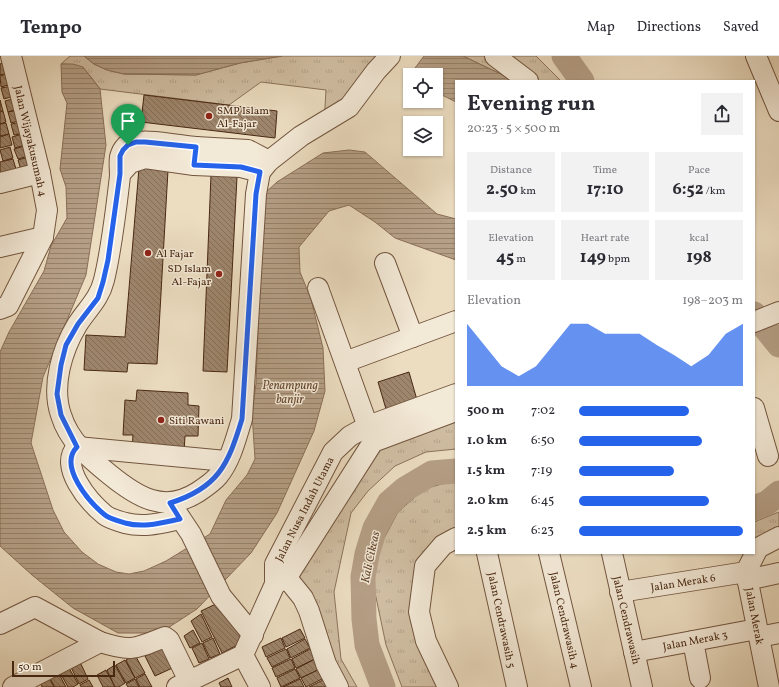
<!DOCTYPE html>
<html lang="en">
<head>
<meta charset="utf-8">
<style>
	:root { --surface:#fff; --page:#f2f2f3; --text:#2b2b33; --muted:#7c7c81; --line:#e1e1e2; --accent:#2563eb }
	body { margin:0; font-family:Vollkorn,serif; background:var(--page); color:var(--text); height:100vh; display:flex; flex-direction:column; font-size:15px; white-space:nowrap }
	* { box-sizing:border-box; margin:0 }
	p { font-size:13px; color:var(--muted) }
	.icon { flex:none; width:22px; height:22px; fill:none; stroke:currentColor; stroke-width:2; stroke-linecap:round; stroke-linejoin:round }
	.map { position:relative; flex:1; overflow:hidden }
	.sheet { position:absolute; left:455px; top:24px; width:300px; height:474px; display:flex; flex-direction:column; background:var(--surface); border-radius:0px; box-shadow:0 1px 3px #0004 }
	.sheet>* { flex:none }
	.tools { position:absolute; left:403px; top:12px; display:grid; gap:8px }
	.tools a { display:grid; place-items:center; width:40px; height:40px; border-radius:0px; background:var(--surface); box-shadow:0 1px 3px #0004; font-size:20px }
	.scale { position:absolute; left:12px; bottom:10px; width:103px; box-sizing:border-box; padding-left:4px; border:2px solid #492812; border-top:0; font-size:11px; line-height:14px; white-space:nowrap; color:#492812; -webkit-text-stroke:3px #f3e9d7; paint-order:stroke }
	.pin { position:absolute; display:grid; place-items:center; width:34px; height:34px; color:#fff; margin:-41px -17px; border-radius:50% 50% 50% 0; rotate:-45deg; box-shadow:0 0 4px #0007 }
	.pin .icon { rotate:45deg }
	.round { display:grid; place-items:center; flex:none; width:42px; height:42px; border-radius:0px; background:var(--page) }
	.summary { display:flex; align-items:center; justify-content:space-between; height:68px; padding:0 12px }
	h1 { font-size:22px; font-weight:700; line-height:30px }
	.stats { display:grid; grid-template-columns:repeat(3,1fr); gap:6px; height:68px; padding:4px 12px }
	.stats div { display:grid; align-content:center; border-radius:0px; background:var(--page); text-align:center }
	.stats b { font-size:17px; font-weight:700 }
	.stats small { font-size:11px; font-weight:400 }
	.stats p { font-size:11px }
	.chart { height:112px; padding:8px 12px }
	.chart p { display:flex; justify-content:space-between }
	.chart svg { width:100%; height:72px; margin-top:4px; fill:var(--accent); opacity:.7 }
	ul { padding:0 12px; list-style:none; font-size:13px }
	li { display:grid; grid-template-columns:64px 48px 1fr; align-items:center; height:30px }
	li i { height:10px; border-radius:5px; background:var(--accent) }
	header { display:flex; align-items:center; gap:24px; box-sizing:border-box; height:56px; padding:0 20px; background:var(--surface); border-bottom:1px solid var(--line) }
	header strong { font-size:19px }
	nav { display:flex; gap:22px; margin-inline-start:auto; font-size:14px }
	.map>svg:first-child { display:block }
</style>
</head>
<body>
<header>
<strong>Tempo</strong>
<nav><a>Map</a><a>Directions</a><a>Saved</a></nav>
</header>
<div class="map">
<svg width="779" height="631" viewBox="0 0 779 631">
	<defs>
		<pattern id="grass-tufts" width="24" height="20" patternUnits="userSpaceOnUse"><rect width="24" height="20" fill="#d0bea3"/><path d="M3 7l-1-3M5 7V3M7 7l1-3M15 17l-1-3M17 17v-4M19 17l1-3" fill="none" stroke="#b4a38b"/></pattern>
		<pattern id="water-rules" width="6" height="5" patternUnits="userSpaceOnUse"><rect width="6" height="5" fill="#b59f86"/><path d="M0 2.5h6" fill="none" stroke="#95826c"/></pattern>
		<pattern id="building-back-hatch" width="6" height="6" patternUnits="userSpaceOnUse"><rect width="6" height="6" fill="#9e866d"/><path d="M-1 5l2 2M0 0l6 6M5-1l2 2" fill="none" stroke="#836e58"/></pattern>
	</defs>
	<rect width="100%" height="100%" fill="#ecddc1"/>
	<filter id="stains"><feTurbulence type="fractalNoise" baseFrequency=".005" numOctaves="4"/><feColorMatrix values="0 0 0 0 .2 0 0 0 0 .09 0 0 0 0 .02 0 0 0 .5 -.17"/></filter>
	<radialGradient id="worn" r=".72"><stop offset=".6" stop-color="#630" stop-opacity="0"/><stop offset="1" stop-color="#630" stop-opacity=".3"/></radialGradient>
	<g fill="url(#grass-tufts)" stroke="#8c735a">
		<path d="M 70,0 L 84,0 L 94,8 L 107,14 L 124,18 L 196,19 L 240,7 L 282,0 L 390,0 L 324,67 L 326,34 L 261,26 L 229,49 L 100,33 C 87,16 84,8 61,8 Z"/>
		<path d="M 463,0 L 536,0 L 561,25 L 515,25 Z"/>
		<path d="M 456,355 L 456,393 L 426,396 L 395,410 L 368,435 L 351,457 L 334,536 L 341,603 L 357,631 L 338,631 L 287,521 L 373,386 Z"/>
		<path d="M 456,424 L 456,482 L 443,489 L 419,556 L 448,631 L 402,631 L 386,589 L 373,527 L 381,488 L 398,456 L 424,433 Z"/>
		<path d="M 779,456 L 779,481 L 754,491 L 754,466 Z"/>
	</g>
	<g fill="url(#water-rules)" stroke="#8a6f58">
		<path d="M 84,0 L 282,0 L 240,7 L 196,19 L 124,18 L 107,14 L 94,8 Z"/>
		<path d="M 424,0 L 463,0 L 515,25 L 456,25 L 456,46 L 436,36 L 436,19 L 416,19 L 415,12 Z"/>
		<path d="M 61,8 L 73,8 L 83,11 L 100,33 L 106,89 L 86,219 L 43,321 L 31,387 L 53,454 L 64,476 L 82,496 L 98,508 L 116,516 L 129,518 L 144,515 L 166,505 L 210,478 L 226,444 L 247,419 L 255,403 L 252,357 L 256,328 L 262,163 L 266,136 L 277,126 L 323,97 L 349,94 L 365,96 L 437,158 L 456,163 L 456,204 L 395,182 L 375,166 L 349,149 L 329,155 L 299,191 L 300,216 L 311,243 L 323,292 L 325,335 L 314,375 L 277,457 L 251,497 L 197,553 L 160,577 L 118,577 L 73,552 L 32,519 L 0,490 L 0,296 L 9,276 L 44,215 L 51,190 L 67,162 L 66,131 L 60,113 L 67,47 L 62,36 Z"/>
	</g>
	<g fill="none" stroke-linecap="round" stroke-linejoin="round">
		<g stroke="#b59f86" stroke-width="25">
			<path d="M 564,0 L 582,25"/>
			<path d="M 754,258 L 779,289"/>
			<path d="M 754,452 L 767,447 L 779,437"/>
			<path d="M 383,631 L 367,589 L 364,563 L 363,521 L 367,498 L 375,472 L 389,447 L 405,433 L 432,417 L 456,415"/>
		</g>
	</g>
	<g fill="url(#building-back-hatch)" stroke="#492812">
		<path d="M 5,6 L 8,17 L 0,19 L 0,8 Z"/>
		<path d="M 9,17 L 12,28 L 1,31 L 0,20 Z"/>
		<path d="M 12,30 L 14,40 L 4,43 L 1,32 Z"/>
		<path d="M 144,39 L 277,55 L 275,82 L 141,66 Z"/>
		<path d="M 16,42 L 18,53 L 8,56 L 5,45 Z"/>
		<path d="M 0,44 L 3,55 L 0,55 Z"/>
		<path d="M 19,54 L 22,64 L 11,67 L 8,56 Z"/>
		<path d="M 3,55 L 6,66 L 0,68 L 0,56 Z"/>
		<path d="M 22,66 L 25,77 L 14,79 L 11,68 Z"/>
		<path d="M 6,67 L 9,78 L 0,80 L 0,68 Z"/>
		<path d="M 29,76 L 32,87 L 15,92 L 12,81 Z"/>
		<path d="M 9,78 L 12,89 L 0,92 L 0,81 Z"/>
		<path d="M 31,88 L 35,98 L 18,103 L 14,93 Z"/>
		<path d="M 10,91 L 13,102 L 3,105 L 0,94 Z"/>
		<path d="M 35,99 L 38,110 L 21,114 L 18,104 Z"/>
		<path d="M 13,103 L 16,113 L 0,118 L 0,106 Z"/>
		<path d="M 139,112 L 168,114 L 157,308 L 128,307 L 127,316 L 84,314 L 86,279 L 125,281 Z"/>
		<path d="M 211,119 L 237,121 L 227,316 L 203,315 Z"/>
		<path d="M 409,316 L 417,344 L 386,353 L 378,326 Z"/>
		<path d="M 137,334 L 188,337 L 188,349 L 199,350 L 198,380 L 185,380 L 184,396 L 132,394 L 133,379 L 123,379 L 125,344 L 136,345 Z"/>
		<path d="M 222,545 L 243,586 L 222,597 L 201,555 Z"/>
		<path d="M 201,558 L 212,581 L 202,586 L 191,565 Z"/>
		<path d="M 300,573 L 305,582 L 286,591 L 282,582 Z"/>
		<path d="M 193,574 L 200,587 L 190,592 L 184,580 Z"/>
		<path d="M 213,582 L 220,598 L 210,602 L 203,587 Z"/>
		<path d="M 281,582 L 285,592 L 266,601 L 262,591 Z"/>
		<path d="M 305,583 L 310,592 L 291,602 L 287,593 Z"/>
		<path d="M 202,587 L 209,603 L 199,607 L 192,592 Z"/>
		<path d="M 170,589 L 179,609 L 155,620 L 145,600 Z"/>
		<path d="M 286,593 L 290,602 L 272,611 L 267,602 Z"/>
		<path d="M 310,593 L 315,603 L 296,612 L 292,603 Z"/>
		<path d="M 135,599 L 145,617 L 135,622 L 126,604 Z"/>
		<path d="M 291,603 L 295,612 L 276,621 L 272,612 Z"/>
		<path d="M 315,603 L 320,613 L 301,622 L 296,613 Z"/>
		<path d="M 79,604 L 88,623 L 79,628 L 70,609 Z"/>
		<path d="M 125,604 L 135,622 L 126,627 L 116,609 Z"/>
		<path d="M 115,609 L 125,627 L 119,631 L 115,631 L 107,614 Z"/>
		<path d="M 68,610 L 78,628 L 73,631 L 68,631 L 59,615 Z"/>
		<path d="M 295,613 L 300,622 L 281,631 L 277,622 Z"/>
		<path d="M 320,613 L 324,622 L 306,631 L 301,622 Z"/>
		<path d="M 106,614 L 115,631 L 103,631 L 97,619 Z"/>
		<path d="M 58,616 L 66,631 L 55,631 L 49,621 Z"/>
		<path d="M 145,618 L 152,631 L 140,631 L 136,623 Z"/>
		<path d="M 49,621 L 54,631 L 42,631 L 40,626 Z"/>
		<path d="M 228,622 L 232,631 L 221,631 L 219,627 Z"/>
		<path d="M 135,623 L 139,631 L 128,631 L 126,628 Z"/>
		<path d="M 300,623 L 304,631 L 283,631 Z"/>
		<path d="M 325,623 L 329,631 L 309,631 Z"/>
		<path d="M 89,624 L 93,631 L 81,631 L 80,629 Z"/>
	</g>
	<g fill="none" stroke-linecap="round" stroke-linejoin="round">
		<defs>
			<g id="minor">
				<path d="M 495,0 L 528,25"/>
				<path d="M 756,0 L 779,55"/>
				<path d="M 196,91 L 248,94 L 269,105"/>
				<path d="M 260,116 L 269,105 L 301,80 L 349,51 L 376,15 L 390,0"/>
				<path d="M 120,118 L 130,107 L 145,102 L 194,109 L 241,111 L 260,116 L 256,138 L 242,363 C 236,382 231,404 218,420 C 213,426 204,432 198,436 C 164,458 137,441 109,418 C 88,401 69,385 61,359 C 51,330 62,294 77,269 C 87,253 99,244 104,224 C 112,191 116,154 120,120 C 120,113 119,107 120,101 C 121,97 123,93 126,90 C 137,80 181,90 196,91 L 194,109"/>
				<path d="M 0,127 L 40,117"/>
				<path d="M 0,191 L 43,181"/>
				<path d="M 385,207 L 413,281"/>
				<path d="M 318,232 L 372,382"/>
				<path d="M 0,253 L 8,250 L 43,181 L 47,154 L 40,117 L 11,0"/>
				<path d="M 754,266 L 779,256"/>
				<path d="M 345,306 L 456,265"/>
				<path d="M 754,352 L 768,400"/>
				<path d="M 77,391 C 58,410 89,446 105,459 C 110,463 119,465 125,467 C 144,472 161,467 180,463"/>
				<path d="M 77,391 L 226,405"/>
				<path d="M 173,451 L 191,478 L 221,540 L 253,579"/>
				<path d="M 487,497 L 517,631"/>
				<path d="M 549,497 L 581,631"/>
				<path d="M 612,497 L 642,631"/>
				<path d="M 278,511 L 303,542 L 309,555 L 326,608 L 338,631"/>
				<path d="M 747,524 L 779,517"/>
				<path d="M 275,528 L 287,521 L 373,386 L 456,355"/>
				<path d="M 620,536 L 746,516"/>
				<path d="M 0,568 L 35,551 L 100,586"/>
				<path d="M 759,581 L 779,577"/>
				<path d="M 693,585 L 700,622"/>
				<path d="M 634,596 L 757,573"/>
				<path d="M 243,599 L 260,631"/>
				<path d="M 13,631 L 100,586 C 132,596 134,593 165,581 L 169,584 L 189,625"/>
				<path d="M 177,631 L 243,599 L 275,528 L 275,508 L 333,396 L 350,380 L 368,370 L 456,338"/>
				<path d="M 448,631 L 426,585 L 419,556 L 425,510 L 443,489 L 456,482"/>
				<path d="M 769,631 L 746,516 L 758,492 L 779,481"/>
			</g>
		</defs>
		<use href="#minor" stroke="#72553e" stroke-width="22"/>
		<use href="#minor" stroke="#f3e9d7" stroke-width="20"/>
	</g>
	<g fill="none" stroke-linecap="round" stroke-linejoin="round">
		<defs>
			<path id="route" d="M 136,86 L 145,86 L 196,91 L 194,109 L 241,111 L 260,116 L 256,138 L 242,363 C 228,409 218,432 170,447 L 180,463 C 161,467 144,472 125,467 C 119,465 110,463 105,459 C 89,446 58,410 77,391 L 61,359 L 57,338 L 61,309 L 66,289 L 78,268 L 98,242 L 103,226 L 108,204 L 120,118 L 120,100 L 123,94 L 128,89 Z"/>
		</defs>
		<use href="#route" stroke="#fff" stroke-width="8"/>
		<use href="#route" stroke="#2563eb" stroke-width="5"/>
	</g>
	<g fill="#8f2418" stroke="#f3e9d7" stroke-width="1.5">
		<circle cx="209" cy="60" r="4"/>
		<circle cx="148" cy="197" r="4"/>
		<circle cx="219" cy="218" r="4"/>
		<circle cx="161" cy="364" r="4"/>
	</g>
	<g text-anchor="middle" stroke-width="3" stroke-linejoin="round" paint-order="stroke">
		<g font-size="11" fill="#492812" stroke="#f3e9d7" text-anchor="start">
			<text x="217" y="58">SMP Islam<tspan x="217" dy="13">Al-Fajar</tspan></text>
			<text x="156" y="201">Al Fajar</text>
			<text x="211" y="216" text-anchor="end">SD Islam<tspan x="211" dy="13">Al-Fajar</tspan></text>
			<text x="169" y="368">Siti Rawani</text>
		</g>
		<g font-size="11" fill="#492812" stroke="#f3e9d7">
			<text transform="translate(31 85) rotate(77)" y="4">Jalan Wijayakusumah 4</text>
			<text transform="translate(304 453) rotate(-63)" y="4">Jalan Nusa Indah Utama</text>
			<text transform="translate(683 526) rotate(-9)" y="4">Jalan Merak 6</text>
			<text transform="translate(755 560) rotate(79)" y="4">Jalan Merak</text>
			<text transform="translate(502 564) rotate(78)" y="4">Jalan Cendrawasih 5</text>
			<text transform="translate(565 564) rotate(77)" y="4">Jalan Cendrawasih 4</text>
			<text transform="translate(627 564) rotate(77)" y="4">Jalan Cendrawasih</text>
			<text transform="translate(695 584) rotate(-11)" y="4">Jalan Merak 3</text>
		</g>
		<g font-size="12" font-style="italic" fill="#64462f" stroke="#f3e9d7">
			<text x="290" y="333">Penampung<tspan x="290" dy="14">banjir</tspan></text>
			<text transform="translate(370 501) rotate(-78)" y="4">Kali Cikeas</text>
		</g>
	</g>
	<rect width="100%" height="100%" filter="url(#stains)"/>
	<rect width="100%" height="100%" fill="url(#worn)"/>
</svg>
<div class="tools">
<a><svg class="icon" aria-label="locate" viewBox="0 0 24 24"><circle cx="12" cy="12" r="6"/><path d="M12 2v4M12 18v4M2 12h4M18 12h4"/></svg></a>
<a><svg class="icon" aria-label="layers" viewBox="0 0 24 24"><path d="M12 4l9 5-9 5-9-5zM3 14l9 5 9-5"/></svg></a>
</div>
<div class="scale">50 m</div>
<div class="pin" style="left:128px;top:89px;background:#1e9e55"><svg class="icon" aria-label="arrive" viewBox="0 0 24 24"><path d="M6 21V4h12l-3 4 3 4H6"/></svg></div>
<section class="sheet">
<div class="summary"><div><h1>Evening run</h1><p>20:23 · 5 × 500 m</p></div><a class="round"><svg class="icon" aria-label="share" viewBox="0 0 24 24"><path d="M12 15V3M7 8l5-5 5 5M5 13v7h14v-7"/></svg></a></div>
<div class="stats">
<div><p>Distance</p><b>2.50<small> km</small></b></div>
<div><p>Time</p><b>17:10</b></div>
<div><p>Pace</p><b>6:52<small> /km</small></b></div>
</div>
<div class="stats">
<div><p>Elevation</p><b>45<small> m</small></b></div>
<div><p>Heart rate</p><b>149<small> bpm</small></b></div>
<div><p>kcal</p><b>198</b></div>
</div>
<div class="chart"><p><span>Elevation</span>198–203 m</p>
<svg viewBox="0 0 160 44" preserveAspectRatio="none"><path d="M0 44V6L10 19L20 32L30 38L40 32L50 19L60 6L70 6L80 12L90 12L100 12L110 19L120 25L130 32L140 25L150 12L160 6V44z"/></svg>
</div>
<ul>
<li><b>500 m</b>7:02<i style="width:67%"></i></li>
<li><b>1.0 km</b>6:50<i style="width:75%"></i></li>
<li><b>1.5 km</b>7:19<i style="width:58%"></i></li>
<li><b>2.0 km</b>6:45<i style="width:79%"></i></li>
<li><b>2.5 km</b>6:23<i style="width:100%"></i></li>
</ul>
</section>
</div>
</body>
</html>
